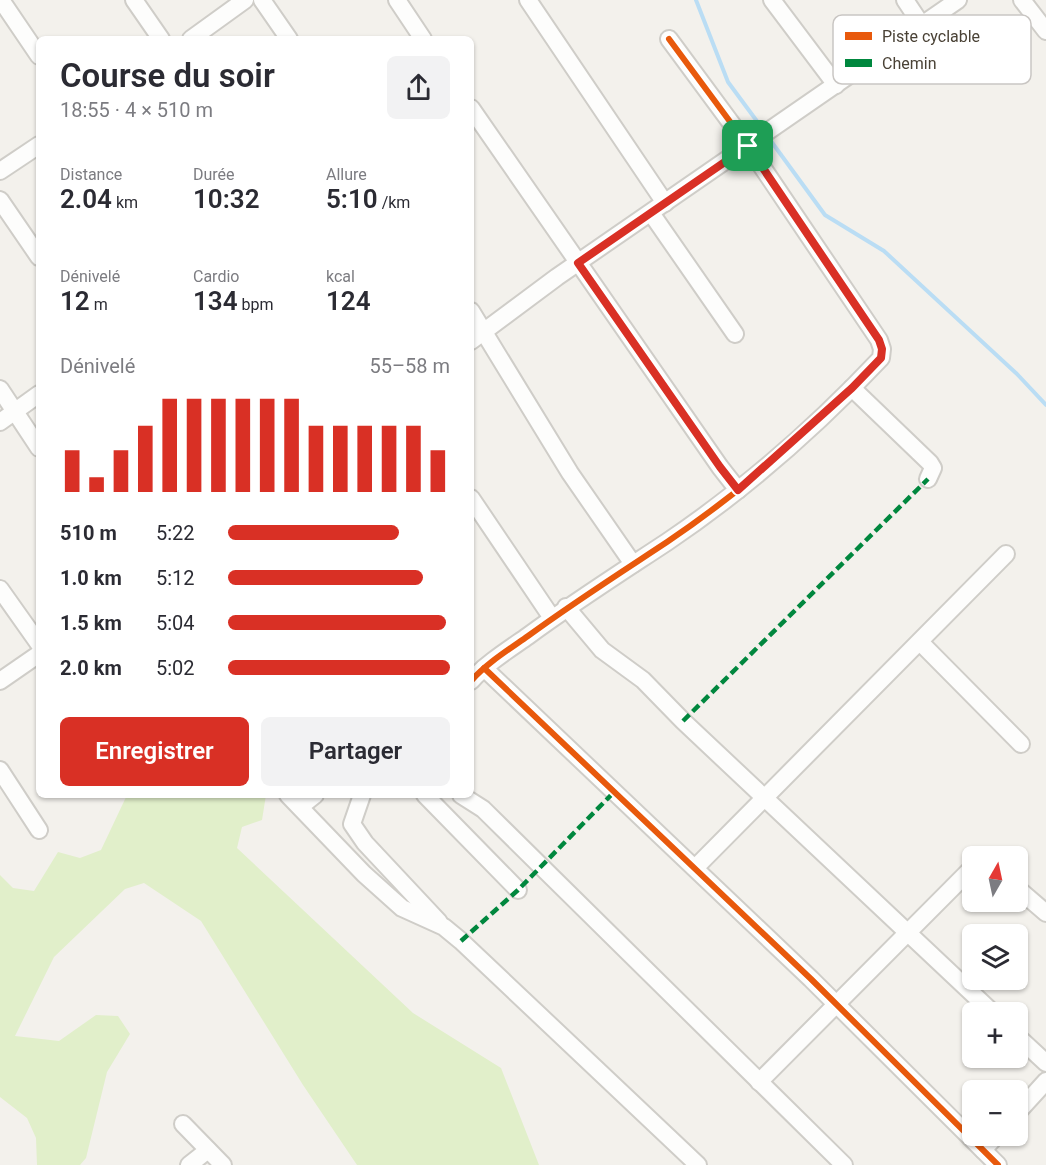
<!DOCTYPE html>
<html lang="fr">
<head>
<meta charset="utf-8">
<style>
	:root { --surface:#fff; --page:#f2f2f3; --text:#2b2b33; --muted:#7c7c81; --accent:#d93025 }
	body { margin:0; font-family:Roboto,sans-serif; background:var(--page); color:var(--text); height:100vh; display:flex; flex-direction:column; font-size:22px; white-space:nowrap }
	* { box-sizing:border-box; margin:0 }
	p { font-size:20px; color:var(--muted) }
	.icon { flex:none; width:33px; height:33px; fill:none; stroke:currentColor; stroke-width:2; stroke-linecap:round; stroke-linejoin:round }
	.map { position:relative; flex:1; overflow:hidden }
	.drawer { position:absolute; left:36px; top:36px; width:438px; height:762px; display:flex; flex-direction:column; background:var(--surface); border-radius:9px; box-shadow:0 2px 4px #0004 }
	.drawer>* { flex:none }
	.needle { width:39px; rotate:9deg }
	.fabs { position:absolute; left:962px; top:846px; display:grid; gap:12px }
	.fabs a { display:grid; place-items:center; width:66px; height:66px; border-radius:9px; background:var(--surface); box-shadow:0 2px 4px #0004; font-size:30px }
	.pin { position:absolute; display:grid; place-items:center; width:51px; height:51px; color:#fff; margin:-26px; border-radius:12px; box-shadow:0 3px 9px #0006 }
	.round { display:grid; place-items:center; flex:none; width:63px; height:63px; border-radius:9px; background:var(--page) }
	.head { display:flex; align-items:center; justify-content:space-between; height:102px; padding:0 24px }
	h1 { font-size:33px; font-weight:600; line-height:45px }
	.figures { display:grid; grid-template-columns:repeat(3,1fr); gap:9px; height:102px; padding:6px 24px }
	.figures div { display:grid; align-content:center }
	.figures b { font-size:26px; font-weight:600 }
	.figures small { font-size:16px; font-weight:400 }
	.figures p { font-size:16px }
	.chart { height:168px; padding:12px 24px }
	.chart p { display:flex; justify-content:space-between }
	.chart svg { width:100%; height:108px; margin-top:6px; stroke:var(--accent); stroke-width:6 }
	.button { display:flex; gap:12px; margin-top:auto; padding:12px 24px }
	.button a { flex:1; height:69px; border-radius:9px; background:var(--accent); color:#fff; font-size:24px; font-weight:600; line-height:69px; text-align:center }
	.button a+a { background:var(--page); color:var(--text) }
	ul { padding:0 24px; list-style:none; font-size:20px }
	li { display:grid; grid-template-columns:96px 72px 1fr; align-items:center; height:45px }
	li i { height:15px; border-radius:8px; background:var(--accent) }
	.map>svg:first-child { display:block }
</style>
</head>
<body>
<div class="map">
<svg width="1046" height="1165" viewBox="0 0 1046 1165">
	<rect width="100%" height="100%" fill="#f3f1ec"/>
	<path fill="#e1efca" d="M 127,795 L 266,795 L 262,820 L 242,827 L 237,848 L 413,1013 L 501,1068 L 539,1165 L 357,1165 L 303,1085 L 201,921 L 144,883 L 125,889 L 54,957 L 15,1036 L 59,1041 L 96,1015 L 118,1016 L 130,1034 L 107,1072 L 86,1158 L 80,1165 L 37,1165 L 36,1138 L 27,1118 L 0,1097 L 0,875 L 13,888 L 34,891 L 58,852 L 80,858 L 101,850 Z"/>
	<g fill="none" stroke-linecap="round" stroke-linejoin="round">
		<g stroke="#baddf4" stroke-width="4">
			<path d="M 696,0 L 728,82 L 762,128"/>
			<path d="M 768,137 L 825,215 L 884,251 L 1017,374 L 1046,405"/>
		</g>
		<defs>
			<g id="minor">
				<path d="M 1,0 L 39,56"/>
				<path d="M 134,0 L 161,39"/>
				<path d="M 262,0 L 289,39"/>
				<path d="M 397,0 L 423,39"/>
				<path d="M 528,0 L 665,203"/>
				<path d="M 772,0 L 836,85"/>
				<path d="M 905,0 L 921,24"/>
				<path d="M 1022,0 L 1046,31"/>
				<path d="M 191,39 L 245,0"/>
				<path d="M 471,108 L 720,467 L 738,490"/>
				<path d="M 0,171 L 39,145"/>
				<path d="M 0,200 L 39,257"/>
				<path d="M 651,213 L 735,334"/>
				<path d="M 471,311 L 570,473 L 633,564"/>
				<path d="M 471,341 L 557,277 L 958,0"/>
				<path d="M 852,388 L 930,463 L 933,468 L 928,479"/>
				<path d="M 0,389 L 39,448"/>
				<path d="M 0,422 L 39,394"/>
				<path d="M 471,498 L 552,618"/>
				<path d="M 0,589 L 39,644"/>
				<path d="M 566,607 L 602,650 L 643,680 L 683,721 L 992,1012"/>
				<path d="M 920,642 L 1021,744"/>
				<path d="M 484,668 L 811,979 L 998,1165"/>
				<path d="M 0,681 L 39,654"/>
				<path d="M 471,681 C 487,663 508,650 528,636 C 573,603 620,573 667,542 C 744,490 817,426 881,358 L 882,349 L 879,340 L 748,146 L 669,39"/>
				<path d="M 0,770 L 39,830"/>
				<path d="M 288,795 L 364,874 L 402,908 L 444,927 L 461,941 L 698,1165"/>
				<path d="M 362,795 L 352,824 L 365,843 L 439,922"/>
				<path d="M 425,795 L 518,890"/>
				<path d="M 461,795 L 483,809 L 844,1165"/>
				<path d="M 300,807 L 315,795"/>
				<path d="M 695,868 L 1006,554"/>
				<path d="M 1017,888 L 1046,913"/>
				<path d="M 1017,1036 L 1046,1063"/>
				<path d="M 759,1082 L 972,868"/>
				<path d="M 1017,1113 L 1046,1081"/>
				<path d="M 183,1124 L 223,1165"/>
				<path d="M 983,1150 L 996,1136"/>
				<path d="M 189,1165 L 208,1150"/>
			</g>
		</defs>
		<use href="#minor" stroke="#cfcdc8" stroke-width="20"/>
		<use href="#minor" stroke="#fdfdfc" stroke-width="16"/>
		<g stroke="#00873e" stroke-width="4.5" stroke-dasharray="9 4.5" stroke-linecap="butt">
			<path d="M 683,721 L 928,479"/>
			<path d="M 461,941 L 518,890 L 615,791"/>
		</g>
		<defs>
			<g id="cycleway">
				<path d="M 484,668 L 811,979 L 998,1165"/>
				<path d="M 471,681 C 487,663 508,650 528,636 C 573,603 620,573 667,542 C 744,490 817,426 881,358 L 882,349 L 879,340 L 748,146 L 669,39"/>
			</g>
		</defs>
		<use href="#cycleway" stroke="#fff" stroke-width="10"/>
		<use href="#cycleway" stroke="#e8590c" stroke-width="6"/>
	</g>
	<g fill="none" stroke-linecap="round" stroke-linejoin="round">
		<defs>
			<path id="route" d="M 748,146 L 879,340 L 882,349 L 881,358 L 852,388 L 738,490 L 720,467 L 578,263 Z"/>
		</defs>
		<use href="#route" stroke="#fff" stroke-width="12"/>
		<use href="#route" stroke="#d93025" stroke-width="8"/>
	</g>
	<rect x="833" y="15" width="198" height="69" rx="9" fill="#fff" stroke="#c9c6c3" stroke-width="1.5"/>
	<rect x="845" y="32" width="27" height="8" fill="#e8590c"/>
	<rect x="845" y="59" width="27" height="8" fill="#00873e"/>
	<g font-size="16" fill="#4a4236">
		<text x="882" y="42">Piste cyclable</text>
		<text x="882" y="69">Chemin</text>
	</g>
</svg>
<div class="fabs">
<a><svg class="needle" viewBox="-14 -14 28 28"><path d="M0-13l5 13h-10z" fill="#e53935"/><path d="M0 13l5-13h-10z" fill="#7c7c81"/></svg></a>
<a><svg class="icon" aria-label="layers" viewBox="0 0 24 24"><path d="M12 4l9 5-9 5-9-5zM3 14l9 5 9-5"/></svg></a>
<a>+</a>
<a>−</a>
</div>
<div class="pin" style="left:748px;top:146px;background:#1e9e55"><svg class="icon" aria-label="arrive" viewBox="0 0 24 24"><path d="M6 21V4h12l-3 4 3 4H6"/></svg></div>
<section class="drawer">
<div class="head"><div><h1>Course du soir</h1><p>18:55 · 4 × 510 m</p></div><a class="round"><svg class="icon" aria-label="share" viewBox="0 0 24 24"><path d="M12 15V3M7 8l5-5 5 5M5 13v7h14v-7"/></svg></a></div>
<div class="figures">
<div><p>Distance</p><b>2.04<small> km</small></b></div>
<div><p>Durée</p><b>10:32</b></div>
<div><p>Allure</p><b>5:10<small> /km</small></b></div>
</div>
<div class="figures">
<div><p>Dénivelé</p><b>12<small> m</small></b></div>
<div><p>Cardio</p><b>134<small> bpm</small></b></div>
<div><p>kcal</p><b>124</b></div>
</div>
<div class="chart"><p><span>Dénivelé</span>55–58 m</p>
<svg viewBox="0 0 160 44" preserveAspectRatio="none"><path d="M5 44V27M15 44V38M25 44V27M35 44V17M45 44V6M55 44V6M65 44V6M75 44V6M85 44V6M95 44V6M105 44V17M115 44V17M125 44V17M135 44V17M145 44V17M155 44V27"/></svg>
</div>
<ul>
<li><b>510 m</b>5:22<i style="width:77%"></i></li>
<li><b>1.0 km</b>5:12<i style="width:88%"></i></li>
<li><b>1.5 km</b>5:04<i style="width:98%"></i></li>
<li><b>2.0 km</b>5:02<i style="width:100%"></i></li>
</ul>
<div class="button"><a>Enregistrer</a><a>Partager</a></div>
</section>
</div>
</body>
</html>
